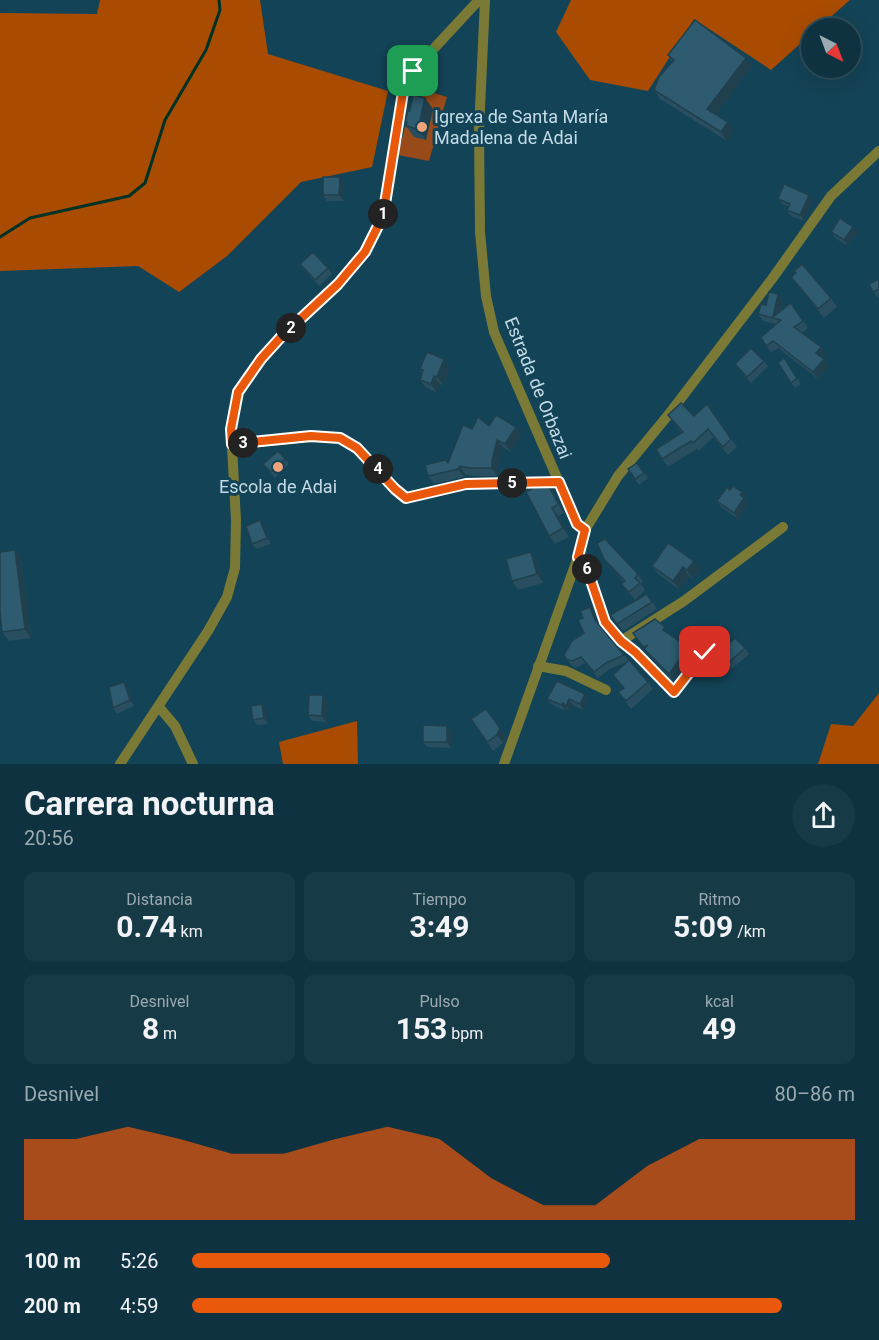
<!DOCTYPE html>
<html lang="es">
<head>
<meta charset="utf-8">
<style>
	:root { --surface:#0e3240; --page:#173a47; --text:#f1f3f6; --muted:#9baab1; --line:#2e4d59; --accent:#ea580c }
	body { margin:0; font-family:Roboto,sans-serif; background:var(--page); color:var(--text); height:100vh; display:flex; flex-direction:column; font-size:22px; white-space:nowrap }
	* { box-sizing:border-box; margin:0 }
	p { font-size:20px; color:var(--muted) }
	.icon { flex:none; width:33px; height:33px; fill:none; stroke:currentColor; stroke-width:2; stroke-linecap:round; stroke-linejoin:round }
	.map { position:relative; height:764px; overflow:hidden }
	.drawer { display:flex; flex-direction:column; background:var(--surface); flex:1 }
	.drawer>* { flex:none }
	.needle { width:39px; rotate:138deg }
	.buttons { position:absolute; left:801px; top:18px; display:grid; gap:12px }
	.buttons a { display:grid; place-items:center; width:60px; height:60px; border-radius:50%; background:var(--surface); box-shadow:0 6px 24px #0002,0 0 0 2px var(--line); font-size:30px }
	.pin { position:absolute; display:grid; place-items:center; width:51px; height:51px; color:#fff; margin:-26px; border-radius:12px; box-shadow:0 3px 9px #0006 }
	.km { position:absolute; width:30px; height:30px; margin:-15px; border-radius:50%; background:#222; color:#fff; font-size:16px; line-height:30px; text-align:center }
	.round { display:grid; place-items:center; flex:none; width:63px; height:63px; border-radius:32px; background:var(--page) }
	.summary { display:flex; align-items:center; justify-content:space-between; height:102px; padding:0 24px }
	h1 { font-size:33px; font-weight:700; line-height:45px }
	.metrics { display:grid; grid-template-columns:repeat(3,1fr); gap:9px; height:102px; padding:6px 24px }
	.metrics div { display:grid; align-content:center; border-radius:12px; background:var(--page); text-align:center }
	.metrics b { font-size:30px; font-weight:700 }
	.metrics small { font-size:16px; font-weight:400 }
	.metrics p { font-size:16px }
	.chart { height:168px; padding:12px 24px }
	.chart p { display:flex; justify-content:space-between }
	.chart svg { width:100%; height:108px; margin-top:6px; fill:var(--accent); opacity:.7 }
	ul { padding:0 24px; list-style:none; font-size:20px }
	li { display:grid; grid-template-columns:96px 72px 1fr; align-items:center; height:45px }
	li i { height:15px; border-radius:8px; background:var(--accent) }
	.map>svg:first-child { display:block }
</style>
</head>
<body>
<div class="map">
<svg width="879" height="764" viewBox="0 0 879 764">
	<rect width="100%" height="100%" fill="#134356"/>
	<path fill="#984b18" d="M 415,87 L 447,97 L 429,161 L 398,155 Z"/>
	<g fill="#a94c01">
		<path d="M 100,0 L 260,0 L 268,54 L 388,91 L 372,167 L 301,182 L 227,256 L 179,292 L 138,266 L 0,271 L 0,13 L 97,14 Z"/>
		<path d="M 571,0 L 850,0 L 818,28 L 812,28 L 811,34 L 771,70 L 694,19 L 648,91 L 590,80 L 556,32 Z"/>
		<path d="M 879,693 L 879,764 L 818,764 L 831,724 L 853,726 Z"/>
		<path d="M 357,721 L 358,764 L 283,764 L 279,742 Z"/>
	</g>
	<g fill="none" stroke-linecap="round" stroke-linejoin="round">
		<path stroke="#003225" stroke-width="3" d="M 0,237 L 30,218 L 129,196 L 145,183 L 165,120 L 206,50 L 220,10 L 219,0"/>
		<g stroke="#7a7a36" stroke-width="10">
			<path d="M 485,0 L 479,130 L 480,232 L 486,296 L 494,332 L 577,524 L 585,530"/>
			<path d="M 232,444 L 311,437 L 340,438 L 357,448 L 395,489 L 406,498 L 466,484 L 559,482"/>
			<path d="M 578,557 L 584,560 L 605,622 L 621,641 L 684,601 L 783,527"/>
			<path d="M 621,641 L 635,652 L 674,692 L 705,652"/>
			<path d="M 538,666 L 566,671 L 606,690"/>
			<path d="M 159,707 L 175,726 L 193,764"/>
			<path d="M 120,764 L 208,631 L 227,597 L 235,568 L 236,520 L 231,429 L 238,392 L 261,359 L 280,338 L 338,284 L 365,252 L 383,216 L 404,86 L 413,71 L 477,2 L 483,0"/>
			<path d="M 504,764 L 578,557 L 585,530 L 618,476 L 669,414 L 772,279 L 831,196 L 879,151"/>
		</g>
	</g>
	<g fill="#284e5f">
		<path d="M 668,55 L 752,66 L 716,114 L 728,122 L 734,131 L 727,141 L 660,99 L 654,90 L 672,62 Z"/>
		<path d="M 433,109 L 426,140 L 414,137 L 406,126 L 407,124 L 405,121 L 410,111 Z"/>
		<path d="M 344,183 L 344,201 L 327,201 L 323,195 Z"/>
		<path d="M 809,195 L 813,200 L 804,221 L 791,216 L 787,210 L 789,207 L 782,204 L 778,199 Z"/>
		<path d="M 831,232 L 857,232 L 848,246 L 835,238 Z"/>
		<path d="M 300,264 L 328,268 L 332,274 L 319,286 L 304,270 Z"/>
		<path d="M 791,277 L 831,298 L 837,307 L 824,318 L 797,285 Z"/>
		<path d="M 879,279 L 879,297 L 878,298 L 873,292 Z"/>
		<path d="M 778,294 L 783,302 L 781,310 L 791,303 L 808,328 L 802,333 L 821,347 L 826,354 L 823,358 L 829,367 L 818,379 L 778,348 L 771,353 L 761,337 L 776,324 L 763,321 L 758,314 L 766,305 Z"/>
		<path d="M 784,358 L 801,384 L 795,388 L 778,363 Z"/>
		<path d="M 444,359 L 450,367 L 443,385 L 440,384 L 437,393 L 426,388 L 420,380 L 422,373 L 420,369 Z"/>
		<path d="M 764,361 L 768,366 L 751,383 L 739,370 L 735,364 Z"/>
		<path d="M 707,404 L 737,447 L 728,455 L 713,437 L 699,451 L 697,449 L 668,467 L 662,459 L 682,433 L 668,415 L 694,416 Z"/>
		<path d="M 489,426 L 516,427 L 521,435 L 511,452 L 503,447 L 497,469 L 497,476 L 475,476 L 465,474 L 464,477 L 434,484 L 428,476 L 448,463 L 472,429 Z"/>
		<path d="M 285,459 L 289,464 L 275,478 L 263,464 Z"/>
		<path d="M 637,463 L 648,478 L 639,485 L 628,469 Z"/>
		<path d="M 552,490 L 564,513 L 558,516 L 569,537 L 555,544 L 549,536 Z"/>
		<path d="M 730,490 L 747,498 L 745,500 L 748,504 L 738,519 L 721,507 L 717,501 Z"/>
		<path d="M 260,520 L 264,526 L 271,544 L 256,549 L 252,544 Z"/>
		<path d="M 15,550 L 21,559 L 31,638 L 9,641 L 2,632 Z"/>
		<path d="M 604,559 L 638,574 L 643,582 L 641,584 L 645,590 L 635,600 L 621,584 L 624,582 L 610,567 Z"/>
		<path d="M 537,560 L 543,583 L 518,590 L 512,581 Z"/>
		<path d="M 694,561 L 700,569 L 693,579 L 689,576 L 679,589 L 658,574 L 652,566 Z"/>
		<path d="M 647,594 L 657,609 L 623,631 L 610,615 Z"/>
		<path d="M 590,607 L 594,613 L 598,625 L 629,661 L 648,682 L 653,689 L 631,709 L 618,692 L 623,688 L 613,675 L 627,662 L 610,669 L 598,678 L 585,663 L 576,668 L 571,665 L 564,655 L 584,633 L 583,618 Z"/>
		<path d="M 633,633 L 670,634 L 688,647 L 693,654 L 673,681 L 649,655 Z"/>
		<path d="M 745,648 L 749,654 L 732,669 L 719,653 Z"/>
		<path d="M 128,688 L 134,706 L 117,714 L 113,708 Z"/>
		<path d="M 585,694 L 588,700 L 583,710 L 573,705 L 570,711 L 566,708 L 565,711 L 551,704 L 547,699 Z"/>
		<path d="M 327,701 L 326,722 L 312,721 L 308,715 Z"/>
		<path d="M 262,704 L 266,710 L 268,724 L 257,725 L 253,720 Z"/>
		<path d="M 486,709 L 506,737 L 503,743 L 493,751 L 471,719 Z"/>
		<path d="M 447,726 L 451,732 L 451,748 L 427,747 L 423,742 Z"/>
	</g>
	<g fill="#20404e">
		<path d="M 746,58 L 752,66 L 713,118 L 707,109 Z"/>
		<path d="M 425,98 L 433,109 L 426,140 L 418,129 Z"/>
		<path d="M 728,122 L 734,131 L 727,141 L 721,132 Z"/>
		<path d="M 340,177 L 344,183 L 344,201 L 339,195 Z"/>
		<path d="M 809,195 L 813,200 L 804,221 L 800,215 Z"/>
		<path d="M 853,227 L 857,232 L 848,246 L 844,240 Z"/>
		<path d="M 778,294 L 783,302 L 779,319 L 773,317 Z"/>
		<path d="M 821,347 L 826,354 L 821,361 L 816,353 Z"/>
		<path d="M 444,359 L 450,367 L 443,385 L 437,377 Z"/>
		<path d="M 824,359 L 829,367 L 818,379 L 813,372 Z"/>
		<path d="M 434,376 L 440,384 L 437,393 L 431,384 Z"/>
		<path d="M 516,427 L 521,435 L 511,452 L 505,444 Z"/>
		<path d="M 497,440 L 503,447 L 497,469 L 497,476 L 492,468 L 492,461 Z"/>
		<path d="M 460,466 L 465,474 L 464,477 L 458,469 Z"/>
		<path d="M 546,481 L 552,490 L 564,513 L 558,504 Z"/>
		<path d="M 743,492 L 747,498 L 745,500 L 748,504 L 738,519 L 734,513 L 740,495 Z"/>
		<path d="M 552,508 L 558,516 L 569,537 L 563,528 Z"/>
		<path d="M 260,520 L 264,526 L 271,544 L 267,538 Z"/>
		<path d="M 15,550 L 21,559 L 31,638 L 25,629 Z"/>
		<path d="M 531,552 L 537,560 L 543,583 L 537,574 Z"/>
		<path d="M 694,561 L 700,569 L 693,579 L 687,570 Z"/>
		<path d="M 683,567 L 689,576 L 679,589 L 673,581 Z"/>
		<path d="M 590,607 L 594,613 L 599,627 L 595,620 Z"/>
		<path d="M 688,647 L 693,654 L 673,681 L 669,674 Z"/>
		<path d="M 124,682 L 128,688 L 134,706 L 130,700 Z"/>
		<path d="M 585,694 L 588,700 L 583,710 L 580,704 Z"/>
		<path d="M 323,695 L 327,701 L 326,722 L 322,716 Z"/>
		<path d="M 569,699 L 573,705 L 570,711 L 566,706 Z"/>
		<path d="M 563,703 L 566,708 L 565,711 L 562,705 Z"/>
		<path d="M 262,704 L 266,710 L 268,724 L 264,718 Z"/>
		<path d="M 447,726 L 451,732 L 451,748 L 447,742 Z"/>
		<path d="M 500,728 L 506,737 L 503,743 L 497,735 Z"/>
	</g>
	<g fill="#2e5b6f" stroke="#20404e" stroke-width="1.5">
		<path d="M 695,20 L 746,58 L 707,109 L 728,122 L 721,132 L 654,90 L 659,77 L 674,60 L 668,55 Z"/>
		<path d="M 413,95 L 425,98 L 418,129 L 406,126 L 407,122 L 405,121 L 408,111 L 410,111 Z"/>
		<path d="M 323,177 L 340,177 L 339,195 L 323,195 Z"/>
		<path d="M 784,184 L 809,195 L 800,215 L 787,210 L 790,204 L 778,199 Z"/>
		<path d="M 840,218 L 853,227 L 844,240 L 831,232 Z"/>
		<path d="M 313,252 L 328,268 L 315,280 L 300,264 Z"/>
		<path d="M 802,264 L 831,298 L 818,309 L 791,277 L 796,273 L 794,271 Z"/>
		<path d="M 879,279 L 879,289 L 873,292 L 869,284 Z"/>
		<path d="M 769,292 L 778,294 L 773,317 L 791,303 L 803,321 L 794,327 L 821,347 L 816,353 L 824,359 L 813,372 L 773,341 L 766,346 L 761,337 L 781,320 L 758,314 L 761,304 L 766,305 Z"/>
		<path d="M 751,348 L 764,361 L 747,377 L 735,364 Z"/>
		<path d="M 427,352 L 444,359 L 437,377 L 434,376 L 431,384 L 420,380 L 423,370 L 420,369 Z"/>
		<path d="M 784,358 L 797,378 L 791,383 L 778,363 Z"/>
		<path d="M 681,403 L 694,416 L 707,404 L 731,439 L 723,447 L 708,429 L 693,443 L 691,441 L 662,459 L 656,449 L 683,432 L 668,415 Z"/>
		<path d="M 496,415 L 516,427 L 505,444 L 497,440 L 492,461 L 492,468 L 469,468 L 460,466 L 458,469 L 428,476 L 425,465 L 445,460 L 448,463 L 463,425 L 472,429 L 478,417 L 489,426 Z"/>
		<path d="M 278,451 L 285,459 L 271,472 L 263,464 Z"/>
		<path d="M 637,463 L 644,473 L 635,479 L 628,469 Z"/>
		<path d="M 546,481 L 558,504 L 552,508 L 563,528 L 549,536 L 526,492 Z"/>
		<path d="M 733,486 L 743,492 L 740,495 L 744,498 L 734,513 L 717,501 L 727,487 L 730,490 Z"/>
		<path d="M 260,520 L 267,538 L 252,544 L 246,526 Z"/>
		<path d="M 605,539 L 638,574 L 635,578 L 640,583 L 629,592 L 621,584 L 625,581 L 604,559 L 597,543 Z"/>
		<path d="M 668,543 L 694,561 L 687,570 L 683,567 L 673,581 L 652,566 Z"/>
		<path d="M 15,550 L 25,629 L 2,632 L 0,611 L 0,552 Z"/>
		<path d="M 531,552 L 537,574 L 512,581 L 506,559 Z"/>
		<path d="M 647,594 L 652,602 L 617,624 L 610,615 Z"/>
		<path d="M 590,607 L 595,620 L 624,655 L 606,663 L 594,672 L 581,657 L 572,661 L 566,659 L 564,655 L 572,641 L 584,633 L 578,620 L 583,618 L 580,611 Z"/>
		<path d="M 655,619 L 665,627 L 663,630 L 688,647 L 669,674 L 644,649 L 648,645 L 643,647 L 633,633 Z"/>
		<path d="M 735,638 L 745,648 L 728,663 L 719,653 Z"/>
		<path d="M 629,660 L 648,682 L 626,701 L 618,692 L 624,688 L 613,675 Z"/>
		<path d="M 557,681 L 585,694 L 580,704 L 569,699 L 566,706 L 563,703 L 562,705 L 547,699 Z"/>
		<path d="M 124,682 L 130,700 L 113,708 L 109,687 Z"/>
		<path d="M 309,695 L 323,695 L 322,716 L 308,715 Z"/>
		<path d="M 262,704 L 264,718 L 253,720 L 251,706 Z"/>
		<path d="M 486,709 L 500,728 L 497,735 L 487,742 L 471,719 Z"/>
		<path d="M 423,725 L 447,726 L 447,742 L 423,742 Z"/>
	</g>
	<g fill="none" stroke-linecap="round" stroke-linejoin="round">
		<defs>
			<path id="route" d="M 413,71 L 404,86 L 383,216 L 365,252 L 338,284 L 280,338 L 261,359 L 238,392 L 231,429 L 232,444 L 311,436 L 340,438 L 357,448 L 395,489 L 406,498 L 466,484 L 559,482 L 577,524 L 585,530 L 578,557 L 584,560 L 605,622 L 621,641 L 635,652 L 674,692 L 705,652"/>
		</defs>
		<use href="#route" stroke="#fff" stroke-width="12"/>
		<use href="#route" stroke="#ea580c" stroke-width="8"/>
	</g>
	<g fill="#f0a279" stroke="#134356" stroke-width="2">
		<circle cx="422" cy="127" r="6"/>
		<circle cx="278" cy="467" r="6"/>
	</g>
	<g text-anchor="middle" stroke-width="6" stroke-linejoin="round" paint-order="stroke">
		<g font-size="18" fill="#c4dbe7" stroke="#134356" text-anchor="start">
			<text x="434" y="123">Igrexa de Santa María<tspan x="434" dy="21">Madalena de Adai</tspan></text>
			<text x="278" y="493" text-anchor="middle">Escola de Adai</text>
		</g>
		<g font-size="18" fill="#c4dbe7" stroke="#134356">
			<text transform="translate(538 388) rotate(68)" y="6">Estrada de Orbazai</text>
		</g>
	</g>
</svg>
<div class="buttons">
<a><svg class="needle" viewBox="-14 -14 28 28"><path d="M0-13l5 13h-10z" fill="#e53935"/><path d="M0 13l5-13h-10z" fill="#9baab1"/></svg></a>
</div>
<div class="pin" style="left:413px;top:71px;background:#1e9e55"><svg class="icon" aria-label="arrive" viewBox="0 0 24 24"><path d="M6 21V4h12l-3 4 3 4H6"/></svg></div>
<div class="pin" style="left:705px;top:652px;background:#d93025"><svg class="icon" aria-label="check" viewBox="0 0 24 24"><path d="M5 12l5 5 9-10"/></svg></div>
<b class="km" style="left:383px;top:214px">1</b>
<b class="km" style="left:291px;top:328px">2</b>
<b class="km" style="left:243px;top:443px">3</b>
<b class="km" style="left:378px;top:469px">4</b>
<b class="km" style="left:512px;top:483px">5</b>
<b class="km" style="left:587px;top:569px">6</b>
</div>
<section class="drawer">
<div class="summary"><div><h1>Carrera nocturna</h1><p>20:56</p></div><a class="round"><svg class="icon" aria-label="share" viewBox="0 0 24 24"><path d="M12 15V3M7 8l5-5 5 5M5 13v7h14v-7"/></svg></a></div>
<div class="metrics">
<div><p>Distancia</p><b>0.74<small> km</small></b></div>
<div><p>Tiempo</p><b>3:49</b></div>
<div><p>Ritmo</p><b>5:09<small> /km</small></b></div>
</div>
<div class="metrics">
<div><p>Desnivel</p><b>8<small> m</small></b></div>
<div><p>Pulso</p><b>153<small> bpm</small></b></div>
<div><p>kcal</p><b>49</b></div>
</div>
<div class="chart"><p><span>Desnivel</span>80–86 m</p>
<svg viewBox="0 0 160 44" preserveAspectRatio="none"><path d="M0 44V11L10 11L20 6L30 11L40 17L50 17L60 11L70 6L80 11L90 27L100 38L110 38L120 22L130 11L140 11L150 11L160 11V44z"/></svg>
</div>
<ul>
<li><b>100 m</b>5:26<i style="width:63%"></i></li>
<li><b>200 m</b>4:59<i style="width:89%"></i></li>
</ul>
</section>
</body>
</html>
